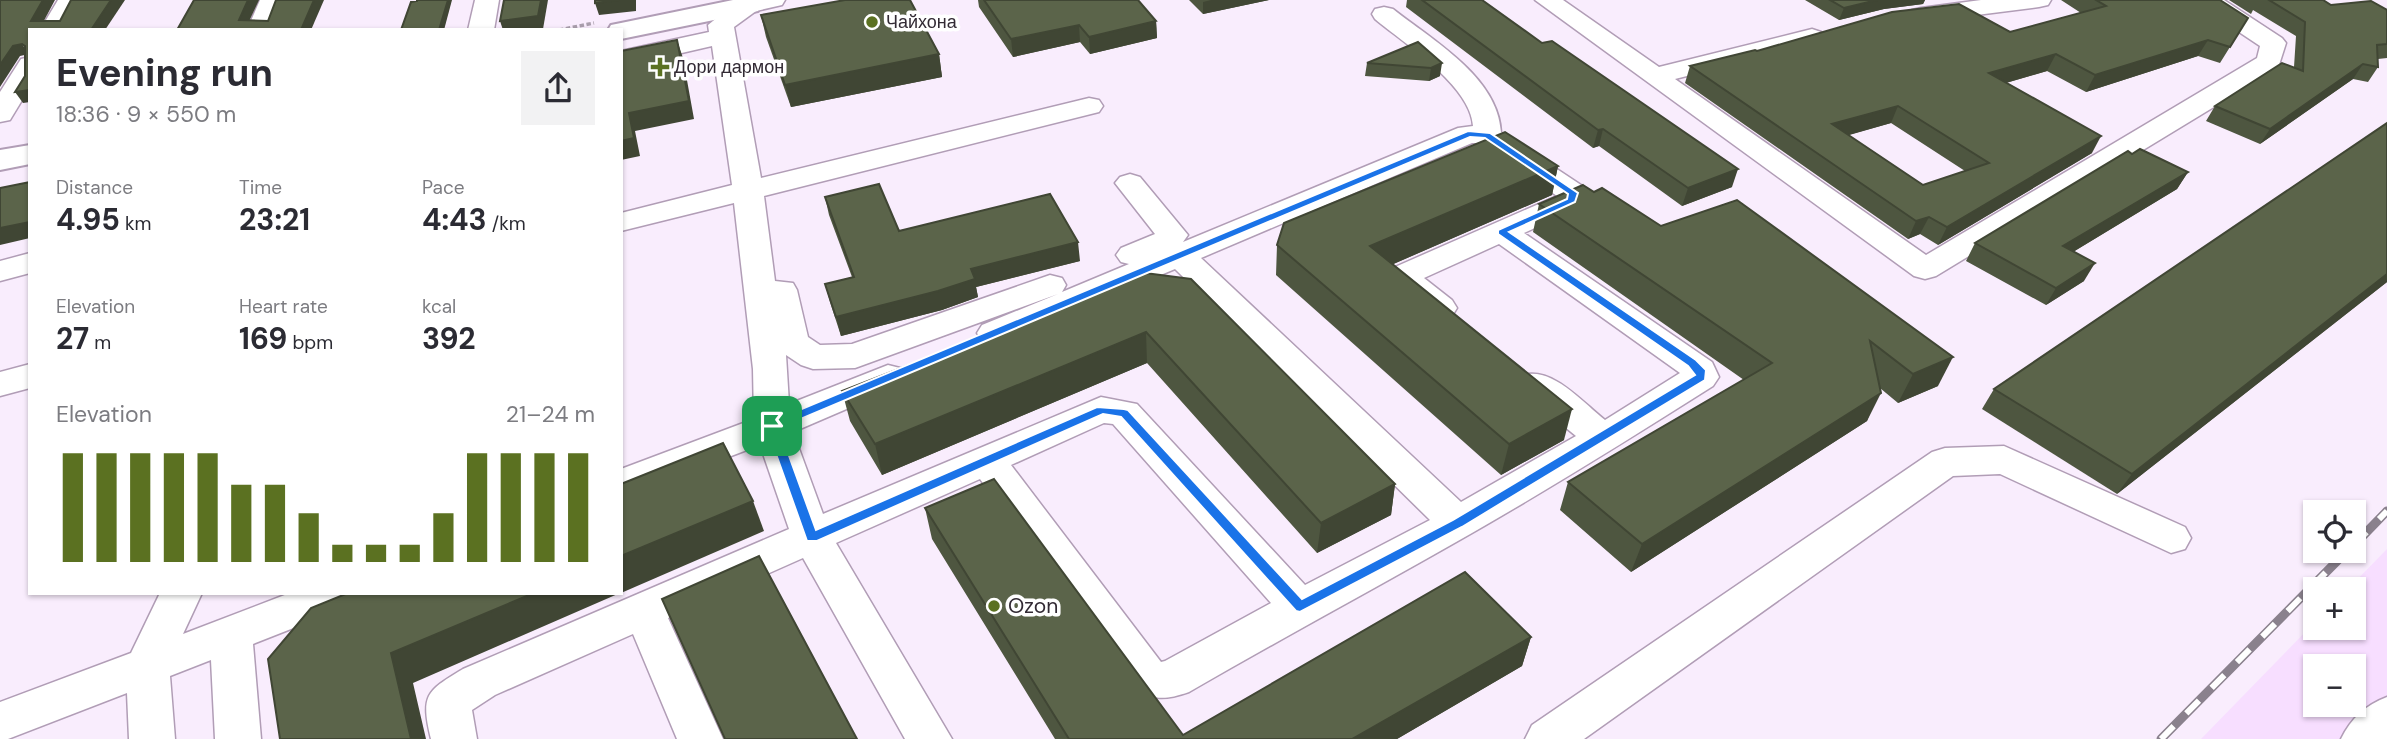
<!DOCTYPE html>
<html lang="en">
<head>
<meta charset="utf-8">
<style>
	:root { --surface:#fff; --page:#f2f2f3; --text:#2b2b33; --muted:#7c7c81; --accent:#5b7121 }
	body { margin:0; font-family:"DM Sans",sans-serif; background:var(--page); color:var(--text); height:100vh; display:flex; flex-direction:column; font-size:26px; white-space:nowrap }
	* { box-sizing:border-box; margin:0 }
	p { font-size:23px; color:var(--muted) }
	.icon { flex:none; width:38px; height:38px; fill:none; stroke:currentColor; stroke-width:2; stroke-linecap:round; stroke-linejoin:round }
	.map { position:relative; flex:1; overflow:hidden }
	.drawer { position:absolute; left:28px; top:28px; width:595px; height:567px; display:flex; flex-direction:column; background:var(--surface); border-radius:0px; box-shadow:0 2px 5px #0004 }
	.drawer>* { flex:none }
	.controls { position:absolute; left:2303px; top:500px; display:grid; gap:14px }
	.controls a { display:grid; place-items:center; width:63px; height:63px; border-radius:0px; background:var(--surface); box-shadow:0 2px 5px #0004; font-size:35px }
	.pin { position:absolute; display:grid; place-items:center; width:60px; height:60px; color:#fff; margin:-30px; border-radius:14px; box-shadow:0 4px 10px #0006 }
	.round { display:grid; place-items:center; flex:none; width:74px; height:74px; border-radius:0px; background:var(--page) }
	.head { display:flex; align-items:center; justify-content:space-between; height:119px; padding:0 28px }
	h1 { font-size:38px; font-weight:700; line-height:52px }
	.stats { display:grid; grid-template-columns:repeat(3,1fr); gap:10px; height:119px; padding:7px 28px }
	.stats div { display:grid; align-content:center }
	.stats b { font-size:30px; font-weight:700 }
	.stats small { font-size:19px; font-weight:400 }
	.stats p { font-size:19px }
	.chart { height:196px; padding:14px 28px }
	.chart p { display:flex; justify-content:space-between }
	.chart svg { width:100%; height:126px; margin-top:7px; stroke:var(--accent); stroke-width:6 }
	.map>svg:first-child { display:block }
</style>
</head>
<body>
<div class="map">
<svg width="2387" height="739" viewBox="0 0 2387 739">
	<rect width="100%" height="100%" fill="#f9edfd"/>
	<path fill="#f7deff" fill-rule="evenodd" d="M 2387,549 L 2387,739 L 2201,739 L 2315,622 L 2315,628 L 2354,628 L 2354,590 L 2347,590 ZM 2315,667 L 2354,667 L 2354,705 L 2315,705 Z"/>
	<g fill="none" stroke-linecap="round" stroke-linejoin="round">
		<defs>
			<g id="minor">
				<path d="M 58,0 L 82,0 L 65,30 L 40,30 Z"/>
				<path d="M 260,0 L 284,0 L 272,30 L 247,30 Z"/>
				<path d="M 475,0 L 499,0 L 494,30 L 468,30 Z"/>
				<path d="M 739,0 L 785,0 L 782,5 L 756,11 L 734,27 L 761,178 L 1089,98 L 1099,100 L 1103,106 L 1099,112 L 764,196 L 775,281 L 793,283 L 797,290 L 808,337 L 820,345 L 852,344 L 1050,275 L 1062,278 L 1066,285 L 1062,292 L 1129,264 L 1121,262 L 1116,255 L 1121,248 L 1155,234 L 1115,183 L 1120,177 L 1130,174 L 1140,177 L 1188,235 L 1183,242 L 1458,128 L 1473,126 C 1471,86 1405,44 1375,19 L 1372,14 L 1375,9 L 1384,7 L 1393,9 C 1432,40 1498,77 1501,132 L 1584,187 L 1588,193 L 1583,206 L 1524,233 L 1712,362 L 1719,377 L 1713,386 C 1634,436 1554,486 1472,533 C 1378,587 1282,638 1189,692 C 1163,701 1156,699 1131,690 L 980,479 L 836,543 L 952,739 L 905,739 L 803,558 L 668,618 L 723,739 L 677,739 L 633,634 L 495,695 L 472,710 L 477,739 L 431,739 C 420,694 427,691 463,669 L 789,529 L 760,445 L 621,498 L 621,469 L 754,419 L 753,369 L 734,203 L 621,231 L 621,213 L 732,185 L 712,46 L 621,67 L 621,51 L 709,32 L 708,25 ZM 1472,143 L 1480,143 L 1557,196 L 1395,267 L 1390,274 C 1400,297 1425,323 1452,316 L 1457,308 L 1452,300 L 1424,278 L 1499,244 L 1680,373 L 1605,420 C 1582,402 1553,367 1523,375 L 1518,384 L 1523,393 L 1576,436 L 1461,502 L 1201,258 ZM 1175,269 L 1430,520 L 1305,585 L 1137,404 L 1101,397 L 823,514 L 793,432 L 900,386 L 906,377 L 900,368 L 888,365 L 789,404 L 786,355 L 801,365 L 813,369 L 855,368 L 1058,294 L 982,325 L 977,333 L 982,341 L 994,344 ZM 1104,423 L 1113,424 L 1271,603 L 1165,661 L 1161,662 L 1011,465 Z"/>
				<path d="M 1535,0 L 1563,0 L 1659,67 L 1812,29 L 1821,32 L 1825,37 L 1821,42 L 1675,79 L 1926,255 L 2257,58 L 2260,46 L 2206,10 L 2188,5 L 2185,0 L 2224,0 L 2282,38 L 2286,43 L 2278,68 L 1936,276 L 1925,279 L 1914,276 Z"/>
				<path d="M 1981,0 L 2051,0 L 2048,5 L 2039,7 L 1921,22 L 1912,20 L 1909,15 L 1912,10 L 1921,8 Z"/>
				<path d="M 30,57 L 30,87 L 10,120 L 0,122 L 0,92 L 21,59 Z"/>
				<path d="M 30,253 L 30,273 L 0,281 L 0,261 Z"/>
				<path d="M 30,364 L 30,388 L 0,396 L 0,372 Z"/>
				<path d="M 2004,446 L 2185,527 L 2191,538 L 2185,549 L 2171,553 L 2000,474 L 1953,476 L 1584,739 L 1525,739 L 1532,725 L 1932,452 L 1945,448 Z"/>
				<path d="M 160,593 L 202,593 L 183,634 L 290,593 L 358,593 L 352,605 L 253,644 L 261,739 L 215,739 L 211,660 L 170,676 L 175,739 L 129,739 L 127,693 L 8,739 L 0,739 L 0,702 L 131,653 Z"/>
				<path d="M 2387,697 L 2387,739 L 2341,739 C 2351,718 2366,705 2387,697 Z"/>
			</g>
			<g id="major">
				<path d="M 733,0 L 762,0 L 758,11 L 621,39 L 621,30 L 608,30 L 611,25 L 621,23 Z"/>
				<path d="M 30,145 L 30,164 L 0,170 L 0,150 Z"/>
			</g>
		</defs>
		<use href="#minor" stroke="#b19db6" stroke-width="3"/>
		<use href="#major" stroke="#b19db6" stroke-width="4"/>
		<path stroke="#aa9fad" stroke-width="3.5" stroke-dasharray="4.5 2.5" stroke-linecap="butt" d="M 559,30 L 594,23"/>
		<use href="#minor" fill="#fff" fill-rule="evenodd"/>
		<use href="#major" fill="#fff" fill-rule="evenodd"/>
		<defs>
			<g id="rail">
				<path d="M 2354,545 L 2387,511"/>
				<path d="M 2161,739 L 2347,551"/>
			</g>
		</defs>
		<use href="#rail" stroke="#8a818d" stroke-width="9"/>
		<use href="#rail" stroke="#fff" stroke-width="6" stroke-dasharray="18" stroke-linecap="butt"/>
	</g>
	<g fill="#4e5640" fill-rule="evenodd">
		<path d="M 978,0 L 1138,0 L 1156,21 L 1157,38 L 1090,54 L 1080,42 L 1013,57 L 979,7 Z"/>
		<path d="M 1189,0 L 1269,0 L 1203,14 Z"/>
		<path d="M 1407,0 L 1482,0 L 1542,43 L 1732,187 L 1682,206 L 1599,146 L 1593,148 L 1406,7 Z"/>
		<path d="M 1805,0 L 1925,0 L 1923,4 L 1884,9 L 1839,20 Z"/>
		<path d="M 2061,0 L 2220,0 L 2248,18 L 2220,63 L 2198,56 L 2086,92 L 2047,71 L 2006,83 L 2092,153 L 1938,245 L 1920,234 L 1908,239 L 1685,83 L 1690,66 L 1757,51 L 2010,32 L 2081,13 ZM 1891,123 L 1965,171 L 1923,185 L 1848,135 Z"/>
		<path d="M 2229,0 L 2323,0 L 2331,5 L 2387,10 L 2387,58 L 2378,59 L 2378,67 L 2368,82 L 2353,79 L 2260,144 L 2206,121 L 2215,106 L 2294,67 L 2296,36 L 2253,10 L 2251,14 Z"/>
		<path d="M 761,15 L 939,54 L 942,77 L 791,107 L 766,37 Z"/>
		<path d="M 1418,42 L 1440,76 L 1429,81 L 1365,76 L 1367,63 Z"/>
		<path d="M 2387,123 L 2387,282 L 2117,494 L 1982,409 L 1994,389 Z"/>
		<path d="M 2132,154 L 2188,172 L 2177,189 L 2073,252 L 2084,281 L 2046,305 L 1966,261 L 1975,243 Z"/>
		<path d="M 1558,166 L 1552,195 L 1393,264 L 1564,440 L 1501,475 L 1276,275 L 1277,245 Z"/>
		<path d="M 1594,192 L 1661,226 L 1737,200 L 1938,386 L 1898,403 L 1880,388 L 1867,421 L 1631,572 L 1560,510 L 1568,482 L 1744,380 L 1533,232 L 1539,204 Z"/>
		<path d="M 825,197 L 899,231 L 1080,261 L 976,287 L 978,297 L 942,310 L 841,336 L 830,302 L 825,284 L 852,277 L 829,215 Z"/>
		<path d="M 1145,273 L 1395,484 L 1391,515 L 1317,553 L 1147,363 L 882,475 L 850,421 L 842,391 Z"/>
		<path d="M 925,508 L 1183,735 L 1531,637 L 1522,666 L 1397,739 L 1055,739 L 932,539 Z"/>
	</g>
	<g fill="#404634">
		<path d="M 43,0 L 55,0 L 39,30 L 31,21 Z"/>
		<path d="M 111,0 L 125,0 L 105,30 L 91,30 Z"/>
		<path d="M 248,0 L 259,0 L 245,30 L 239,20 Z"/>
		<path d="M 314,0 L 324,0 L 311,30 L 301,30 Z"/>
		<path d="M 448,0 L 452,0 L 444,30 L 439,30 Z"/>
		<path d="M 541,0 L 548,0 L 543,29 L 503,30 L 500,21 Z"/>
		<path d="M 619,0 L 636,0 L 636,11 L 599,15 L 595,3 Z"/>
		<path d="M 1211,0 L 1269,0 L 1203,14 L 1203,2 Z"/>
		<path d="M 1877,0 L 1925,0 L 1923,4 L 1884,9 L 1839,20 L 1844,8 Z"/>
		<path d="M 1156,21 L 1157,38 L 1090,54 L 1089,37 Z"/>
		<path d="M 1079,25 L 1080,42 L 1013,57 L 1011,39 Z"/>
		<path d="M 677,40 L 683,58 L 694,119 L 635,131 L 640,156 L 621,160 L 621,141 L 629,113 Z"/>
		<path d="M 2208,40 L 2198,56 L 2086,92 L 2095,75 Z"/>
		<path d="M 22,44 L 29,54 L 20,56 L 0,87 L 0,65 L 13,46 Z"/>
		<path d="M 939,54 L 942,77 L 791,107 L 785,85 Z"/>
		<path d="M 2056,54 L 2047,71 L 1981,90 L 1989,73 Z"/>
		<path d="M 1442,63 L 1440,76 L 1429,81 L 1431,68 Z"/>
		<path d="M 2363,64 L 2353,79 L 2260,144 L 2270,129 Z"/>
		<path d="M 30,90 L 30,102 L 23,103 L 15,92 Z"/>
		<path d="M 1898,106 L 1891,123 L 1825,142 L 1832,124 Z"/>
		<path d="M 1603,129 L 1599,146 L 1593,148 L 1598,130 Z"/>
		<path d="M 2101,136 L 2092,153 L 1938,245 L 1947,227 Z"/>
		<path d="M 1558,166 L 1552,195 L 1366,276 L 1370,246 Z"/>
		<path d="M 1738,169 L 1732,187 L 1682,206 L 1688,188 Z"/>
		<path d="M 2188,172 L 2177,189 L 2053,264 L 2063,246 Z"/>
		<path d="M 1929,217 L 1920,234 L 1908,239 L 1916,221 Z"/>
		<path d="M 30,222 L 30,238 L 0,245 L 0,228 Z"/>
		<path d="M 1078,242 L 1080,261 L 976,287 L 978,297 L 942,310 L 841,336 L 836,317 L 971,269 Z"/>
		<path d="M 2095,263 L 2084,281 L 2046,305 L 2056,288 Z"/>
		<path d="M 2387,274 L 2387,282 L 2117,494 L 2132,474 Z"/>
		<path d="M 1146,332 L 1147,363 L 882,475 L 875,444 Z"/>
		<path d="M 1953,357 L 1938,386 L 1898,403 L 1913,374 Z"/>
		<path d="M 1881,393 L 1867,421 L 1631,572 L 1642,544 Z"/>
		<path d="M 1572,409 L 1564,440 L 1501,475 L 1509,444 Z"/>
		<path d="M 1395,484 L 1391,515 L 1317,553 L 1321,523 Z"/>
		<path d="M 753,501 L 764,531 L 621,593 L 621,556 Z"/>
		<path d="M 534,593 L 620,593 L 413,683 L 426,739 L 411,739 L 391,653 Z"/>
		<path d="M 1531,637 L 1522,666 L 1397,739 L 1352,739 Z"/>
	</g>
	<g fill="#5b644a" stroke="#404634" stroke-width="2" fill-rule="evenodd">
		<path d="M 0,0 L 43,0 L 31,21 L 60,21 L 71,0 L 111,0 L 91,30 L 30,30 L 30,90 L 15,92 L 25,76 L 25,46 L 22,44 L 13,46 L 0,65 Z"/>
		<path d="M 194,0 L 248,0 L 239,20 L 268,21 L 276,0 L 314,0 L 301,30 L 177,30 Z"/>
		<path d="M 417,0 L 448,0 L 439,30 L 401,30 L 411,2 L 417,1 Z"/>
		<path d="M 504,0 L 541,0 L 538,16 L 500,21 Z"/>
		<path d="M 595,0 L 619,0 L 595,3 Z"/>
		<path d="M 845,0 L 910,0 L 939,54 L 785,85 L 761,15 Z"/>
		<path d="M 984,0 L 1138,0 L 1156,21 L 1089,37 L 1079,25 L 1011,39 Z"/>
		<path d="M 1422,0 L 1482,0 L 1542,43 L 1552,41 L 1738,169 L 1688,188 L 1603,129 L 1598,130 Z"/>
		<path d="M 1830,0 L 1877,0 L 1844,8 Z"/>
		<path d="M 2096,0 L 2220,0 L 2248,18 L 2230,47 L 2208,40 L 2095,75 L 2056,54 L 1989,73 L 2101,136 L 1947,227 L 1929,217 L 1916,221 L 1690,66 L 1755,50 L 1757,51 L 1892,12 L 1959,4 L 2010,32 L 2106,6 ZM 1898,106 L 1989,163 L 1923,185 L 1832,124 Z"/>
		<path d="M 2269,0 L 2323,0 L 2331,5 L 2371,1 L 2387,10 L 2387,44 L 2377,45 L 2378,67 L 2363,64 L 2270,129 L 2215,106 L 2282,63 L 2303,71 L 2305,22 Z"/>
		<path d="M 677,40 L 689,101 L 629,113 L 634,138 L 621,141 L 621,51 Z"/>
		<path d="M 1418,42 L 1442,63 L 1431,68 L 1367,63 Z"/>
		<path d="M 2387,123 L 2387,274 L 2132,474 L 1994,389 Z"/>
		<path d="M 1505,132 L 1558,166 L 1370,246 L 1572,409 L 1509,444 L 1277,245 L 1284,223 Z"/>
		<path d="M 2140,149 L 2188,172 L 2063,246 L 2095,263 L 2056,288 L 1975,243 L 2128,151 L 2132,154 Z"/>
		<path d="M 30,182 L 30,222 L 0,228 L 0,188 Z"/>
		<path d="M 879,184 L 899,231 L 1050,194 L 1078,242 L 971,269 L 975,279 L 938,291 L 836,317 L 825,284 L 854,277 L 825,197 Z"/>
		<path d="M 1583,185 L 1594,192 L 1602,188 L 1661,226 L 1737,200 L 1953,357 L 1913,374 L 1870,341 L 1881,393 L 1642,544 L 1568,482 L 1772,363 L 1539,204 Z"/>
		<path d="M 1145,273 L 1191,279 L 1395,484 L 1321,523 L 1146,332 L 875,444 L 842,391 Z"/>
		<path d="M 723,443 L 753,501 L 621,556 L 621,484 Z"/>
		<path d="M 994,479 L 1183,735 L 1465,572 L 1531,637 L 1352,739 L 1069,739 L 925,508 Z"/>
		<path d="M 759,556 L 857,739 L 725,739 L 662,599 Z"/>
		<path d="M 348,593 L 534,593 L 391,653 L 411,739 L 280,739 L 268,659 L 311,608 Z"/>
	</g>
	<path fill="#1a73e8" stroke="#fff" stroke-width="2" fill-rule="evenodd" d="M 1468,131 L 1490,133 L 1578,193 L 1575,202 L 1509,232 L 1696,360 L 1706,370 L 1705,380 L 1462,527 L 1300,612 L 1296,611 L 1121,417 L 1103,414 L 817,541 L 807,541 L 766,426 L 768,423 ZM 1470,137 L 1485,138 L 1568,194 L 1567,199 L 1498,230 L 1498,234 L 1688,366 L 1695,375 L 1453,520 L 1302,599 L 1128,410 L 1124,409 L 1097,407 L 816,530 L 779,428 Z"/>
	<g fill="#5b7121" stroke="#fff" stroke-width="2.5">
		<circle cx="872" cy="22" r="7"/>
		<path d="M656.5 56.5h7v7h7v7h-7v7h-7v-7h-7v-7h7z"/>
		<circle cx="994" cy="606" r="7"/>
	</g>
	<g text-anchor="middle" stroke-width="7" stroke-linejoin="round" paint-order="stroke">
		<g font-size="18" fill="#322a34" stroke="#fff" text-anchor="start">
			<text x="886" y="28">Чайхона</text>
			<text x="674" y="73">Дори дармон</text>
		</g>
		<g font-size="21" fill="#322a34" stroke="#fff" text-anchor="start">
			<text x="1008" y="613">Ozon</text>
		</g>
	</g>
</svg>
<div class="controls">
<a><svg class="icon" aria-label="locate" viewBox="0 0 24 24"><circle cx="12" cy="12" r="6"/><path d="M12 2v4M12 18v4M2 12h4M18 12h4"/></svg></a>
<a>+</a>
<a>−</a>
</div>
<div class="pin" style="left:772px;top:426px;background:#1e9e55"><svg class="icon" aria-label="arrive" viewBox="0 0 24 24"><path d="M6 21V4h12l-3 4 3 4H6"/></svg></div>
<section class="drawer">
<div class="head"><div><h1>Evening run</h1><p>18:36 · 9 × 550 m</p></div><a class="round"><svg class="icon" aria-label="share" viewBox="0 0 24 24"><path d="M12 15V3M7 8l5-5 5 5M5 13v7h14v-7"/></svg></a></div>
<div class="stats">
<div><p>Distance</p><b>4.95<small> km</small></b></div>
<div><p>Time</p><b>23:21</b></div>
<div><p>Pace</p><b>4:43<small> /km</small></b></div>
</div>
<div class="stats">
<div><p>Elevation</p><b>27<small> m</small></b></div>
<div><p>Heart rate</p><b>169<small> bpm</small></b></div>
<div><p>kcal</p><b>392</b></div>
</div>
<div class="chart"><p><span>Elevation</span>21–24 m</p>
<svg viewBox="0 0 160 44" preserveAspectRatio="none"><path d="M5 44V6M15 44V6M25 44V6M35 44V6M45 44V6M55 44V17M65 44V17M75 44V27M85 44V38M95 44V38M105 44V38M115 44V27M125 44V6M135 44V6M145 44V6M155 44V6"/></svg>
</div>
</section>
</div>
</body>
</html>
